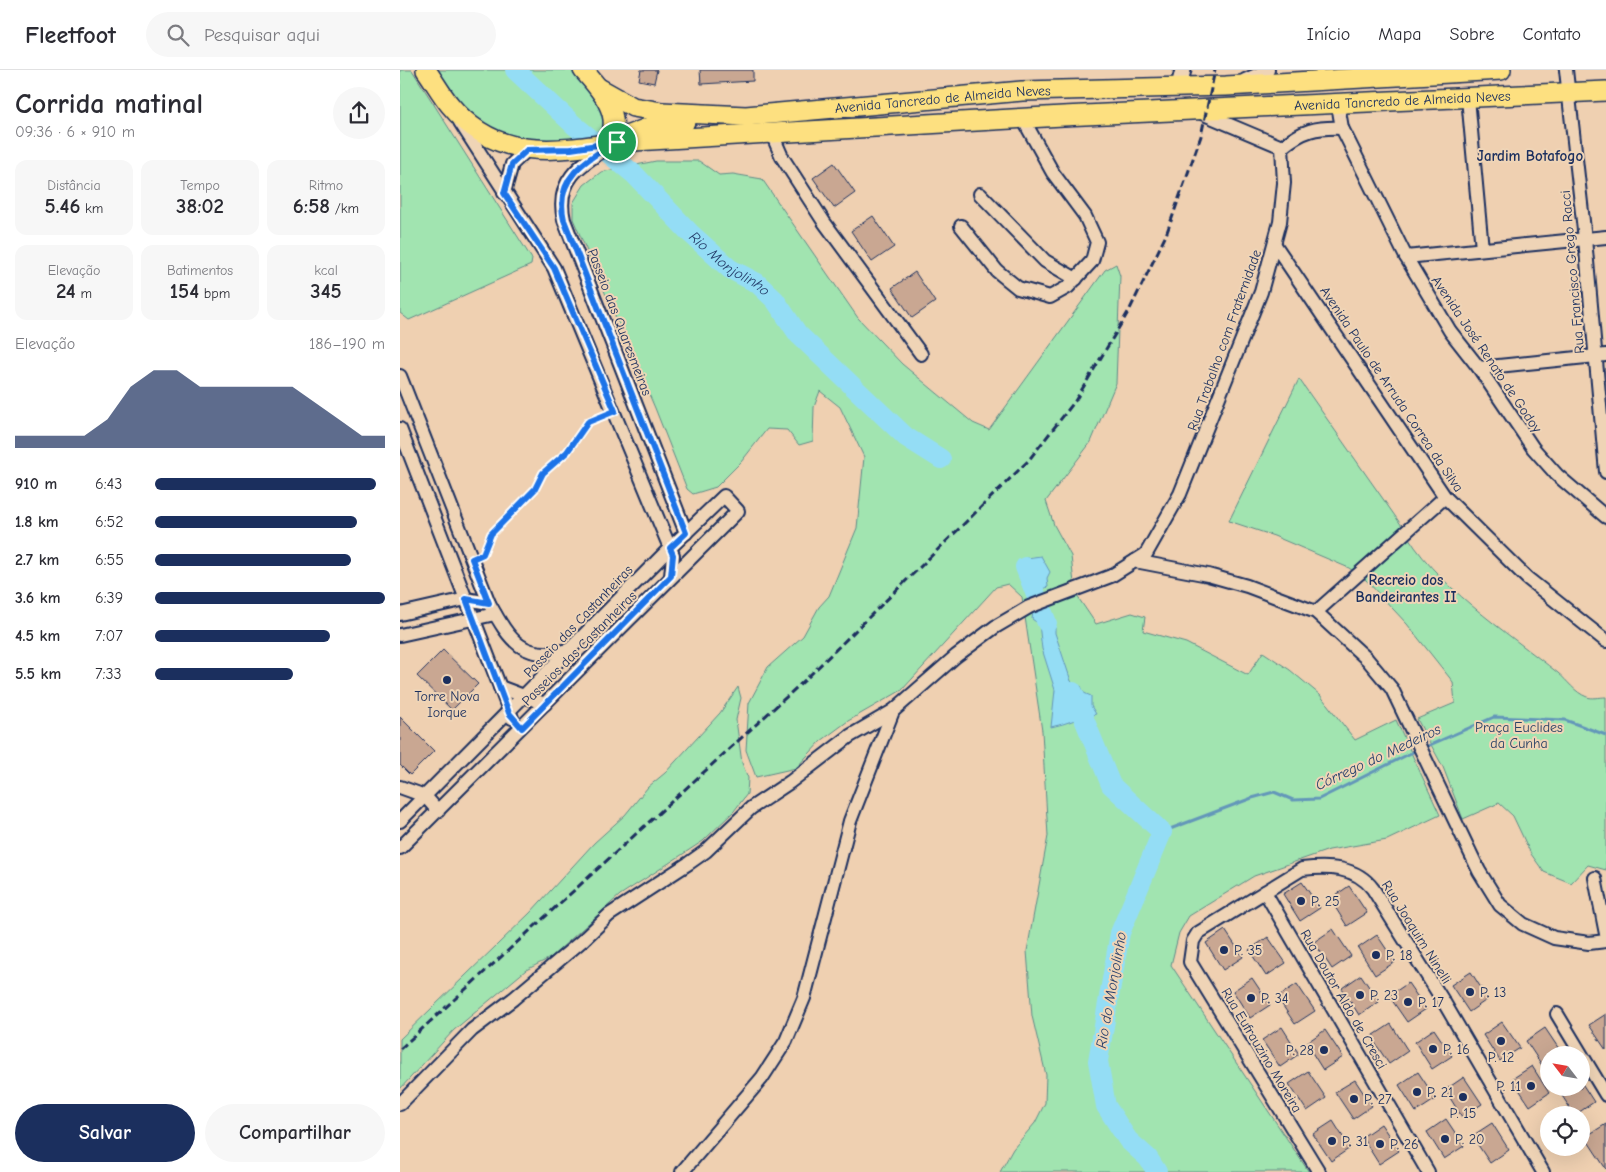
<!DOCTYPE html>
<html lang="pt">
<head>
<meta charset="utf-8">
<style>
	:root { --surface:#fff; --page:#f7f7f7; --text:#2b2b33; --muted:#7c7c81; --line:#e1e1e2; --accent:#1b2f5e }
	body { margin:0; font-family:"Comic Neue",sans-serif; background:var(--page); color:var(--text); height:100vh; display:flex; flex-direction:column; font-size:19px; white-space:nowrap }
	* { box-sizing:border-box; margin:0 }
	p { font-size:16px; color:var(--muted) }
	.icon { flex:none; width:28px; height:28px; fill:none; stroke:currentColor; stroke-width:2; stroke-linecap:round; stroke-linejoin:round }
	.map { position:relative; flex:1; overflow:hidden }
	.drawer { display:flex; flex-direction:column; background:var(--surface); width:400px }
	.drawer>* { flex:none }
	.needle { width:32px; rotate:301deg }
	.controls { position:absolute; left:1140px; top:976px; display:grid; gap:10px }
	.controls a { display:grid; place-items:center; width:50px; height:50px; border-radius:50%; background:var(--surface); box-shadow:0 5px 20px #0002; font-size:25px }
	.pin { position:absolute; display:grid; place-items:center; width:42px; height:42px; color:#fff; margin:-21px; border:2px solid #fff; border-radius:50%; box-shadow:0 1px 5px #0007 }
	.round { display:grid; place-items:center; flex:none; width:52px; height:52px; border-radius:26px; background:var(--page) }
	.summary { display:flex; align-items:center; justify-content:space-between; height:85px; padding:0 15px }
	h1 { font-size:28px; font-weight:800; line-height:38px }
	.metrics { display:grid; grid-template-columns:repeat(3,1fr); gap:8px; height:85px; padding:5px 15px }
	.metrics div { display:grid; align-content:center; border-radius:12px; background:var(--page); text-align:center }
	.metrics b { font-size:21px; font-weight:800 }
	.metrics small { font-size:14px; font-weight:400 }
	.metrics p { font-size:14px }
	.chart { height:140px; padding:10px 15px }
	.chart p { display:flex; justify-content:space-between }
	.chart svg { width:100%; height:90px; margin-top:5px; fill:var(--accent); opacity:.7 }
	.action { display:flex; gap:10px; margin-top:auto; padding:10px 15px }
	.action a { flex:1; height:58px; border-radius:30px; background:var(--accent); color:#fff; font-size:20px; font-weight:800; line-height:58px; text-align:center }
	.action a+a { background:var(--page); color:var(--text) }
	ul { padding:0 15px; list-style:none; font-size:16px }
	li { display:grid; grid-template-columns:80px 60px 1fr; align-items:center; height:38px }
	li i { height:12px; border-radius:6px; background:var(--accent) }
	header { display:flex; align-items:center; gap:30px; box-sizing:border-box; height:70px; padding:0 25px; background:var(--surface); border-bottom:1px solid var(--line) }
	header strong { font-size:24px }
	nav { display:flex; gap:28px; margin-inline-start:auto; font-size:18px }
	.search { width:350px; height:45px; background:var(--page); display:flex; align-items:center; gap:12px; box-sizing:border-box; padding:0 18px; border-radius:28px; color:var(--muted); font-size:19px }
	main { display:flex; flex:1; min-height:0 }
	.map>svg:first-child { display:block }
</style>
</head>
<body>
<header>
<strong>Fleetfoot</strong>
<div class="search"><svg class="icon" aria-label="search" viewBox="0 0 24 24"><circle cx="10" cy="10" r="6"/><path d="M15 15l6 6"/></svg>Pesquisar aqui</div>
<nav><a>Início</a><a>Mapa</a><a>Sobre</a><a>Contato</a></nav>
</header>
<main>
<section class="drawer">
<div class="summary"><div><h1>Corrida matinal</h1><p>09:36 · 6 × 910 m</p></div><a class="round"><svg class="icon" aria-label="share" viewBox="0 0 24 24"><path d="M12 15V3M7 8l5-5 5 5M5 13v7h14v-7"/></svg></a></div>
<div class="metrics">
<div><p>Distância</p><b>5.46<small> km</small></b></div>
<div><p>Tempo</p><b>38:02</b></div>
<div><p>Ritmo</p><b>6:58<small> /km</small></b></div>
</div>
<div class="metrics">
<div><p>Elevação</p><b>24<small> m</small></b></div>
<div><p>Batimentos</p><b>154<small> bpm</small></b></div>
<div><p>kcal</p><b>345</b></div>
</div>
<div class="chart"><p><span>Elevação</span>186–190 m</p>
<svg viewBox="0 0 160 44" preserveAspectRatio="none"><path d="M0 44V38L10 38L20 38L30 38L40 30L50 14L60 6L70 6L80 14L90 14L100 14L110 14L120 14L130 22L140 30L150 38L160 38V44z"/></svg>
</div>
<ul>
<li><b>910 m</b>6:43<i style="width:96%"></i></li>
<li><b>1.8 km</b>6:52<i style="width:88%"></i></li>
<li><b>2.7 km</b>6:55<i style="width:85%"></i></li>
<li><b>3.6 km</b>6:39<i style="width:100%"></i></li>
<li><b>4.5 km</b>7:07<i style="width:76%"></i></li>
<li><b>5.5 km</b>7:33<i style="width:60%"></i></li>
</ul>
<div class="action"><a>Salvar</a><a>Compartilhar</a></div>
</section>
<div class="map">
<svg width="1206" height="1102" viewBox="0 0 1206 1102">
	<rect width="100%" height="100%" fill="#efd0b1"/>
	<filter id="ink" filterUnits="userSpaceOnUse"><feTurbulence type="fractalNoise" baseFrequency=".02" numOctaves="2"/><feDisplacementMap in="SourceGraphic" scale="10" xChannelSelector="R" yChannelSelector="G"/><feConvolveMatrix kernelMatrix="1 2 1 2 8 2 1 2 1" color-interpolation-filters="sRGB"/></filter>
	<g filter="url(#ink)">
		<g fill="#a1e4b0" stroke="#5e8a87">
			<path d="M 0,0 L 12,0 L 132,189 L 131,195 L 9,250 L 0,243 Z"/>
			<path d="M 26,0 L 183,0 L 199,18 L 207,73 L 94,70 Z"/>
			<path d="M 256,91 L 299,91 L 319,105 L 333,104 L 362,109 L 458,248 L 502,294 L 573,353 L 589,360 L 705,200 L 716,194 L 720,206 L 716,313 L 691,372 L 646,431 L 654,455 L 671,486 L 675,523 L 696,554 L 732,543 L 745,547 L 743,561 L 786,573 L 848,605 L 863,582 L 890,600 L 920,625 L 955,670 L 996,650 L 1040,745 L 987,770 L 929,780 L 854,806 L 789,846 L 779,863 L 771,895 L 909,1102 L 600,1102 L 613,1079 L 635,1053 L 645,1033 L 646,1005 L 632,946 L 627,881 L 648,766 L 642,661 L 622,527 L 608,514 L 596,517 L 502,620 L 448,651 L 421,671 L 396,698 L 356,707 L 346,680 L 349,633 L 368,597 L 403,566 L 419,537 L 429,526 L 457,458 L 464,387 L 440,337 L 420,321 L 414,337 L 413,371 L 399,375 L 387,360 L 367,359 L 341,392 L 316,417 L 293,424 L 287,419 L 255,338 L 173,149 L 173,133 L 184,115 L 201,102 Z"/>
			<path d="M 899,309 L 1002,456 C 1031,513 1108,563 1158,603 C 1168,611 1174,622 1187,627 C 1192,629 1200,627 1206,627 L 1206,800 L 1188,795 L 1171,813 L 1144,802 L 1131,784 L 1113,746 L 1099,733 L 1063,749 L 1043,697 L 1017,649 L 1055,633 L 1053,612 L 1007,554 L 966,510 L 949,498 L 874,466 L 829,451 Z"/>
			<path d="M 338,617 L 341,628 L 336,650 L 342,693 L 348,708 L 347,724 L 334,741 L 303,771 L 220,825 L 150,888 L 126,900 L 54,960 L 0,1019 L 0,969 L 130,843 L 194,773 L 225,745 L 248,717 L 265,703 L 320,643 Z"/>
		</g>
		<g fill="#94ddf5" stroke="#6497b9">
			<path d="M 641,486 L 650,502 L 647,508 L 648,517 L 638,520 C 633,510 625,506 620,496 L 626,488 Z"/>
			<path d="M 645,533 L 652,543 L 651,550 L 655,553 L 655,563 L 671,611 L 677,617 L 681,616 L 684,623 L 691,626 L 691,636 L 696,644 C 680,647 667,654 651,657 L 655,620 L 642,579 L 639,554 L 632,549 L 634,537 Z"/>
		</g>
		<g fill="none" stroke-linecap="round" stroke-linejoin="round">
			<g stroke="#6497b9" stroke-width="3">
				<path d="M 1023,678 L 1094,647 L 1165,650 L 1206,665"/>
				<path d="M 762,762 L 852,728 L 874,722 L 893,730 L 919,729 L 1017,680"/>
			</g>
			<g stroke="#94ddf5" stroke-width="20">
				<path id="s1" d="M 115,0 L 174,55 L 235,105 L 290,163 L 330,199 L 357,213 L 375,230 L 398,264 L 506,367 L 541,389"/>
				<path d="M 625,497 L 647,553"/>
				<path d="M 673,622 L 711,715 L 762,762 L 720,863 L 698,991 L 706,1036 L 728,1070 L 748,1088 L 757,1102"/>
			</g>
		</g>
		<g fill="#c9a792" stroke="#1b2f5e">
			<path d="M 241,0 L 257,0 L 254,13 L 239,10 Z"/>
			<path d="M 300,0 L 353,0 L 353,11 L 301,14 Z"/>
			<path d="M 434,93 L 455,123 L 434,138 L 413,108 Z"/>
			<path d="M 473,146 L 494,177 L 472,192 L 451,161 Z"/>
			<path d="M 515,202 L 535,232 L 512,248 L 492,218 Z"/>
			<path d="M 43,580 L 78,614 L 52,640 L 17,606 Z"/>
			<path d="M 0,647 L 34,681 L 10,705 L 0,695 Z"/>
			<path d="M 902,812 L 920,838 L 900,851 L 883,824 Z"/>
			<path d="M 949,816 L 967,843 L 947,856 L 930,829 Z"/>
			<path d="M 933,859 L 951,886 L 932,899 L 914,872 Z"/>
			<path d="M 825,860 L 843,887 L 823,900 L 806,873 Z"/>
			<path d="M 977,865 L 995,892 L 975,905 L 958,878 Z"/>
			<path d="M 868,867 L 886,893 L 866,906 L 849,880 Z"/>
			<path d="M 1071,902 L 1088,929 L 1069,942 L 1051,915 Z"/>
			<path d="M 961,905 L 979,932 L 959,945 L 942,918 Z"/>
			<path d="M 852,908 L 870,935 L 850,948 L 833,921 Z"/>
			<path d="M 1008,913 L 1026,939 L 1007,952 L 989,926 Z"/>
			<path d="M 897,914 L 915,941 L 895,954 L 877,927 Z"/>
			<path d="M 1206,944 L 1206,980 L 1189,955 Z"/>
			<path d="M 1102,952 L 1120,978 L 1100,991 L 1083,965 Z"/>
			<path d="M 991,954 L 1008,981 L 989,994 L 971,967 Z"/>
			<path d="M 882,957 L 899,984 L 880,997 L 862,970 Z"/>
			<path d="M 1145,958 L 1163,985 L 1149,985 L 1149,1006 L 1126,971 Z"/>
			<path d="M 1034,959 L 1052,986 L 1032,999 L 1015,972 Z"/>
			<path d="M 925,960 L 943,987 L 923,1000 L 906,973 Z"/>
			<path d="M 1132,996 L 1149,1023 L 1130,1036 L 1112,1009 Z"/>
			<path d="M 908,1001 L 926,1028 L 907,1041 L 889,1014 Z"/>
			<path d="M 1018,1002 L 1036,1029 L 1016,1042 L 999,1015 Z"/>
			<path d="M 1064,1007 L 1082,1034 L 1062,1047 L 1045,1020 Z"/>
			<path d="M 955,1010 L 972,1036 L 953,1049 L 935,1022 Z"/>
			<path d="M 1181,1012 L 1194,1032 L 1175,1045 L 1160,1045 L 1170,1038 L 1157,1018 L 1181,1018 Z"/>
			<path d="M 1046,1049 L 1064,1076 L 1044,1089 L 1027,1062 Z"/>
			<path d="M 933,1051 L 950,1078 L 931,1091 L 913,1064 Z"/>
			<path d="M 1092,1053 L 1109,1080 L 1090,1093 L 1072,1066 Z"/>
			<path d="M 981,1054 L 999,1081 L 979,1094 L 962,1067 Z"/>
			<path d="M 1206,1054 L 1206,1099 L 1185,1067 Z"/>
		</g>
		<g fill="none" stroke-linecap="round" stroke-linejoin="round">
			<defs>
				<g id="minor">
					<path d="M 1166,0 L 1185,169 L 1206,402"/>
					<path d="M 845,10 L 868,0"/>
					<path d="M 1068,28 L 1082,179"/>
					<path d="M 938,35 L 942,58 L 1006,187 L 1050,261 L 1079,298 L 1133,378 L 1157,405 L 1206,447"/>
					<path d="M 799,42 L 882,77"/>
					<path d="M 60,52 L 154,198 L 270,478 L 273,485 L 271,506"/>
					<path d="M 372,64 L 382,87 L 424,152 L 521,284"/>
					<path d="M 209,77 C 179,95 155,111 164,150 L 286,463"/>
					<path d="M 882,77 C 903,60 916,57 942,58"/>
					<path d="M 104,123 L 112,94 L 127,80"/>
					<path d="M 580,124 L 645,191 L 676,209"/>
					<path d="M 561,156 L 597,201 L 618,218 L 650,227 L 668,217 L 692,191 L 697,172 L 685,146 L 653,103 L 623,49"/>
					<path d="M 875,175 L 1045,427 L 1127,508 L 1206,571"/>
					<path d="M 1006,187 L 1206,167"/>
					<path d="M 1079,298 L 1206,285"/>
					<path d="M 0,306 L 89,533 C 110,571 123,593 171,579"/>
					<path d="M 0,359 L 112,648"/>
					<path d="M 735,491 L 808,505 L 847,516 L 916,542 L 967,589 L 992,619 L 1079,801 L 1100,835 L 1123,854 L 1154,868 L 1189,873 L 1206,871"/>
					<path d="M 916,542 L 1045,427"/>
					<path d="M 0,544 L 66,529 L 89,533"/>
					<path d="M 0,565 L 95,544"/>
					<path d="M 100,617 L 145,634"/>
					<path d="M 0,717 L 25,726 L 38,741"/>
					<path d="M 0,751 L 270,478 L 324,426 L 338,441 L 0,778"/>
					<path d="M 1195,808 L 1206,864"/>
					<path d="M 865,822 L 1028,1102"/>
					<path d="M 1157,944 L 1206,1025"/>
					<path d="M 0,1034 L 72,960 L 113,929 L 183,870 L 209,845 L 289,793 L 306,781 L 351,738 L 390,712 L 450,666 L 493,641"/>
					<path d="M 282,1102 L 362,1008 L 386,971 L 404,928 L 450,751 L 493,641 L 556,586 L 595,557 L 629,537 L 711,506 L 746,484 L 780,424 L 861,222 L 880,152 L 884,113 L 882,77"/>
					<path d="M 919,1102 L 790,892 L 793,871 L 798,863 L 902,799 C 927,796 956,796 973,819 L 1045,934 L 1143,1102"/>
				</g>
				<path id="tertiary" d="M 779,16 L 783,0"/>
				<g id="primary">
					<path id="s2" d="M 26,0 C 34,11 41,24 50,35 C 96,91 153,82 217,72 L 663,46 L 1206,21"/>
					<path d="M 183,0 C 201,20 225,47 207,73"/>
					<path id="s3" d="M 199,18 L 233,37 L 262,42 L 346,46 L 622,21 L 826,16 L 1101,0"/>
					<path d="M 229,65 L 253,56 L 285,52"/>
				</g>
			</defs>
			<use href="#minor" stroke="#1b2f5e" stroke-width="16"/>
			<use href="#tertiary" stroke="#1b2f5e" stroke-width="19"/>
			<use href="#primary" stroke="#1b2f5e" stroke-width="22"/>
			<path stroke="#1b2f5e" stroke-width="2" stroke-dasharray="4 4" stroke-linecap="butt" d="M 83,484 L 91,464 L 135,419 L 143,403 L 167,382 L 188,352 L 204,346"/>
			<use href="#minor" stroke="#efd4b6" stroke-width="12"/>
			<use href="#tertiary" stroke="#efd4b6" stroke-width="15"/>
			<use href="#primary" stroke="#fde080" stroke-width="19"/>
			<path stroke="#1b2f5e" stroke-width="3" stroke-dasharray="8 4" stroke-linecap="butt" d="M 0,979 L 406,609 L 628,391 L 675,331 L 730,239 L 766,165 L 801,66 L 815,0"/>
		</g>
	</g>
	<g fill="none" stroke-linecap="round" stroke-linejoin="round" filter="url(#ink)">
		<defs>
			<path id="route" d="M 217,72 C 185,90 154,108 164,150 L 286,463 L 270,478 L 273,485 L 271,506 L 122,658 L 109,643 L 66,529 L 89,533 L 72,489 L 83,484 L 91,464 L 135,419 L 143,403 L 167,382 L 188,352 L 215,341 L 154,198 L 104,123 L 112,94 L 127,80 L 171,79 Z"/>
		</defs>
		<use href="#route" stroke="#fff" stroke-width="10"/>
		<use href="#route" stroke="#1a73e8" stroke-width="6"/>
	</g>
	<g fill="#1b2f5e" stroke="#efd4b6" stroke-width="2">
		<circle cx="47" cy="610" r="5"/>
		<circle cx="901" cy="831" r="5"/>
		<circle cx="824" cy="880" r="5"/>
		<circle cx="976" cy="885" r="5"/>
		<circle cx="1070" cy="922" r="5"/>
		<circle cx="960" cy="925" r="5"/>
		<circle cx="851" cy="928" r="5"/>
		<circle cx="1008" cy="932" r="5"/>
		<circle cx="1101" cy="971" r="5"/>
		<circle cx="1033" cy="979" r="5"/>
		<circle cx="924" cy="980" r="5"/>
		<circle cx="1131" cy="1016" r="5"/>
		<circle cx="1017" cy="1022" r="5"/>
		<circle cx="1063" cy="1027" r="5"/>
		<circle cx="954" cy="1029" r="5"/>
		<circle cx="1045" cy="1069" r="5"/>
		<circle cx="932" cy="1071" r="5"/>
		<circle cx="980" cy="1074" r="5"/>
	</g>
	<g text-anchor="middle" stroke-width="4" stroke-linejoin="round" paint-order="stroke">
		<g font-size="14" fill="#1b2f5e" stroke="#efd4b6">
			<text dy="5" stroke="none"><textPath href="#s3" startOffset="350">Avenida Tancredo de Almeida Neves</textPath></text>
			<text dy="5" stroke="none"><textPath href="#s2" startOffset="1010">Avenida Tancredo de Almeida Neves</textPath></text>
			<text transform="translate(1172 202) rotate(-95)" y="5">Rua Francisco Grego Racci</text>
			<text transform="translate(220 252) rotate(69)" y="5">Passeio das Quaresmeiras</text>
			<text transform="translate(824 270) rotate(-70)" y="5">Rua Trabalho com Fraternidade</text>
			<text transform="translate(1087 284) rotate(56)" y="5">Avenida José Renato de Godoy</text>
			<text transform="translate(992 319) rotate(56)" y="5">Avenida Paulo de Arruda Correa da Silva</text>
			<text transform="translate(178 551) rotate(-46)" y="5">Passeio das Castanheiras</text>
			<text transform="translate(179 578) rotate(-45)" y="5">Passeios das Castanheiras</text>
			<text transform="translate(1017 862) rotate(58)" y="5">Rua Joaquim Ninelli</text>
			<text transform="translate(944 929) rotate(60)" y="5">Rua Doutor Aldo de Cresci</text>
			<text transform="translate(862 980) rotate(59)" y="5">Rua Eufrauzino Moreira</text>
		</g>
		<g font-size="14" fill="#1b2f5e" stroke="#efd4b6" text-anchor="start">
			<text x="47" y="631" text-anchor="middle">Torre Nova<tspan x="47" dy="16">Iorque</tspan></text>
			<text x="911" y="836">P. 25</text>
			<text x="834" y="885">P. 35</text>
			<text x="986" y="890">P. 18</text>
			<text x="1080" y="927">P. 13</text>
			<text x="970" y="930">P. 23</text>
			<text x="861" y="933">P. 34</text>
			<text x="1018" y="937">P. 17</text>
			<text x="1043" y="984">P. 16</text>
			<text x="914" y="985" text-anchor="end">P. 28</text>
			<text x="1101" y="992" text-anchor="middle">P. 12</text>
			<text x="1121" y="1021" text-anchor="end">P. 11</text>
			<text x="1027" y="1027">P. 21</text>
			<text x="964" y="1034">P. 27</text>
			<text x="1063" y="1048" text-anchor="middle">P. 15</text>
			<text x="1055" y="1074">P. 20</text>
			<text x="942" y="1076">P. 31</text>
			<text x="990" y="1079">P. 26</text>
		</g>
		<g font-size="14" fill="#284166" stroke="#efd4b6">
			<text x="1119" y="662">Praça Euclides<tspan x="1119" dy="16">da Cunha</tspan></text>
		</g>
		<g font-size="15" font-weight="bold" fill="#1b2f5e" stroke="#efd4b6">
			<text x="1130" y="91">Jardim Botafogo</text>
			<text x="1006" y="515">Recreio dos<tspan x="1006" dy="17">Bandeirantes II</tspan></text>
		</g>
		<g font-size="15" font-style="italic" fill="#27406d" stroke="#efd4b6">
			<text dy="5" stroke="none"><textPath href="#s1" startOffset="290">Rio Monjolinho</textPath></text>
			<text transform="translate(978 687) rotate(-25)" y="5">Córrego do Medeiros</text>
			<text transform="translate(711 920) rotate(-80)" y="5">Rio do Monjolinho</text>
		</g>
	</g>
</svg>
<div class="controls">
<a><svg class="needle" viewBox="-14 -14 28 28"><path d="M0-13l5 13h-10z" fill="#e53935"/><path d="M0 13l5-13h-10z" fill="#7c7c81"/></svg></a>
<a><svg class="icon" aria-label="locate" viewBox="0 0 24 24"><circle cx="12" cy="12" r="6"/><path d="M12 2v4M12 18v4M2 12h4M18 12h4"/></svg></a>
</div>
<div class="pin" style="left:217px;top:72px;background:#1e9e55"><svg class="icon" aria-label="arrive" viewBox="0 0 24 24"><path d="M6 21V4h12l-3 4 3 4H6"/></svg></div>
</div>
</main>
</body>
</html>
